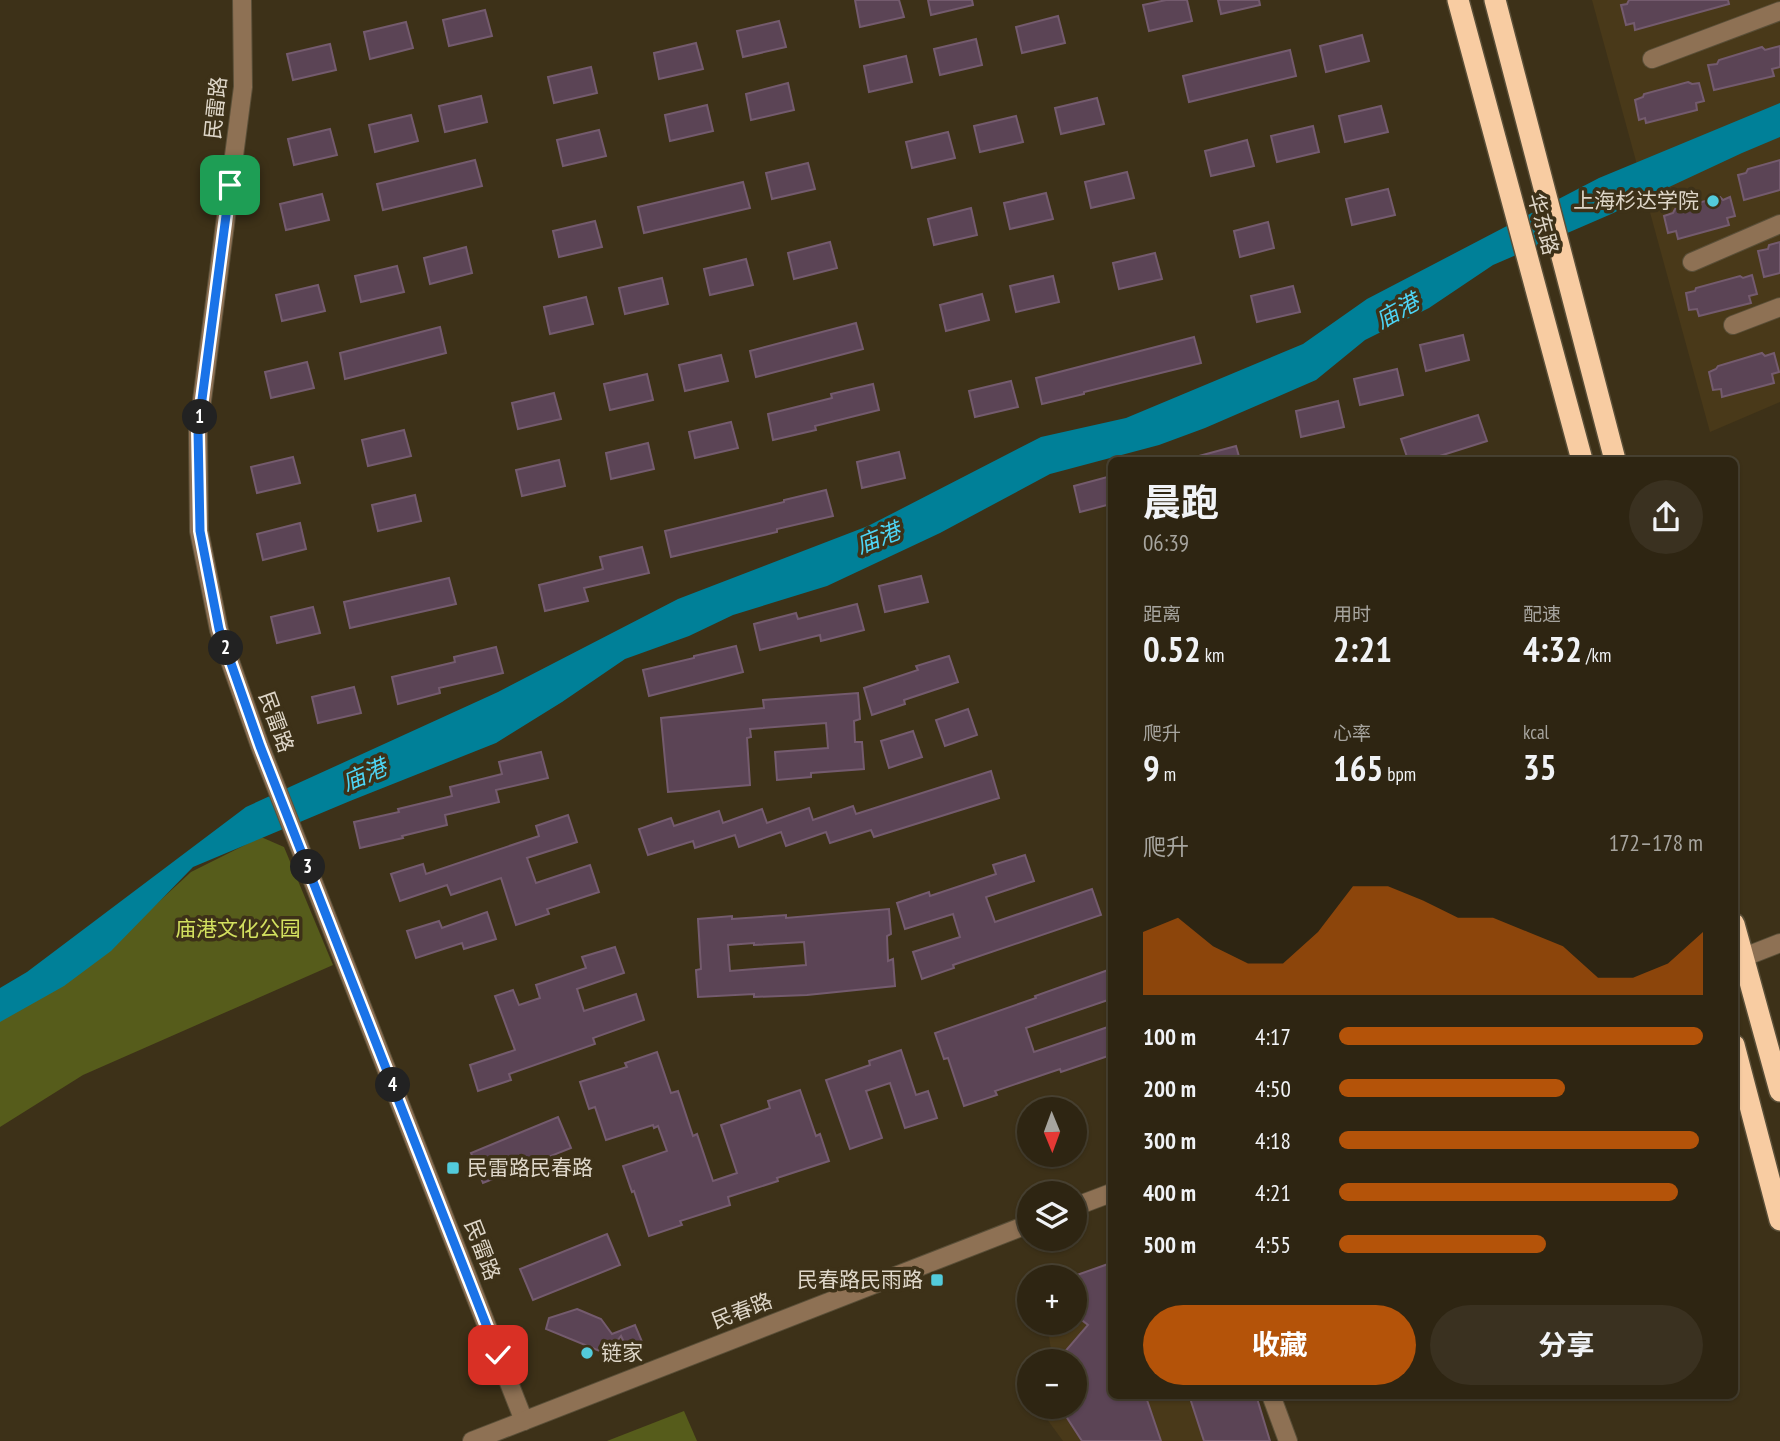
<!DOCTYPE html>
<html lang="zh">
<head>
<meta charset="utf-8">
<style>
	:root { --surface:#2e2512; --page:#3a3120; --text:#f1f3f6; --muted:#a7a59f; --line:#494232; --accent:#b45309 }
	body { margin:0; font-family:"PT Sans Narrow","Noto Sans SC",sans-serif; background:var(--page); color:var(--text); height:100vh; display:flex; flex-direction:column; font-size:26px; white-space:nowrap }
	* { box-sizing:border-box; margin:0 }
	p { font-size:23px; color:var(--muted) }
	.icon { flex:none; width:38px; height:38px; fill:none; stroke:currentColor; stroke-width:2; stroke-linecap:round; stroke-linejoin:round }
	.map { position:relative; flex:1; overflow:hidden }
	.panel { position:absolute; left:1108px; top:457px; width:630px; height:942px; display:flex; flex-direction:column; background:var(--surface); border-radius:10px; box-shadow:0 2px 5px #0004,0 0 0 2px var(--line) }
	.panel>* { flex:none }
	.needle { width:46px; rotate:179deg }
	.fabs { position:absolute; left:1017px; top:1097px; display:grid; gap:14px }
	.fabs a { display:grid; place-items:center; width:70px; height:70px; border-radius:50%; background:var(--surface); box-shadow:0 2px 5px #0004,0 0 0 2px var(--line); font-size:35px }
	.pin { position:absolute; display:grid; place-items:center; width:60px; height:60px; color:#fff; margin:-30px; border-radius:14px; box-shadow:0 4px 10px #0006 }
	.km { position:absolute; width:35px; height:35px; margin:-18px; border-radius:50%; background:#222; color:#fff; font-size:19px; line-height:35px; text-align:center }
	.round { display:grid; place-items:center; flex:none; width:74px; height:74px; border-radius:37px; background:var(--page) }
	.overview { display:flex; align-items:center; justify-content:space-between; height:119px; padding:0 35px }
	h1 { font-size:38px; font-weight:700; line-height:52px }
	.figures { display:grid; grid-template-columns:repeat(3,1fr); gap:10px; height:119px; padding:7px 35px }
	.figures div { display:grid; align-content:center }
	.figures b { font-size:35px; font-weight:700 }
	.figures small { font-size:19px; font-weight:400 }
	.figures p { font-size:19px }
	.chart { height:196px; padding:14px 35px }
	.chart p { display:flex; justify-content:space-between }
	.chart svg { width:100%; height:126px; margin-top:7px; fill:var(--accent); opacity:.7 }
	.cta { display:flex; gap:14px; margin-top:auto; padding:14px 35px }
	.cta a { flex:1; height:80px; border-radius:42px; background:var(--accent); color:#fff; font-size:28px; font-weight:700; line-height:80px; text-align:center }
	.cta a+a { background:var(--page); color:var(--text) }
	ul { padding:0 35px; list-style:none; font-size:23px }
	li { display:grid; grid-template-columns:112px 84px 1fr; align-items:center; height:52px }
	li i { height:18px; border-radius:9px; background:var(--accent) }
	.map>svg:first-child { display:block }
</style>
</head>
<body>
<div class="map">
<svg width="1780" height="1441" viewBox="0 0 1780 1441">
	<rect width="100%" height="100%" fill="#3d3118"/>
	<g fill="#493919">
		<path d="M 1592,0 L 1780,0 L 1780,402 L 1710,432 Z"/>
		<path d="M 1111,1270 L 1111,1395 L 1246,1395 L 1261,1441 L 1063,1441 L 1041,1411 L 1040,1407 L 1074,1407 L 1074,1362 L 1039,1362 L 1051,1350 L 1047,1323 L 1074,1323 L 1075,1282 Z"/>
	</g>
	<g fill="#565c1b">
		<path d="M 261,837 L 284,847 L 333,965 L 83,1075 L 0,1127 L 0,1018 L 100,956 L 191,872 Z"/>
		<path d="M 684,1411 L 697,1441 L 607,1441 Z"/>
	</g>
	<path fill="#008098" d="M 1780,103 L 1780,137 L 1742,153 L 1609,215 L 1493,265 L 1429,308 L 1365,340 L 1316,380 L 1205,428 L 1159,445 L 1050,474 L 940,533 L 827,586 L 733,615 L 689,636 L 625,659 L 562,702 L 496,743 L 350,801 L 193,867 L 111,951 L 64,986 L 0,1022 L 0,988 L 27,972 L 246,807 L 498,692 L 678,599 L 868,526 L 1041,437 L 1126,418 L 1303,344 L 1367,299 L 1599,178 Z"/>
	<g fill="#5b4455" stroke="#745b6e" stroke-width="2" fill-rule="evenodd">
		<path d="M 855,0 L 899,0 L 904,17 L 860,27 Z"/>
		<path d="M 928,0 L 972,0 L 973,5 L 931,15 Z"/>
		<path d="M 1166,0 L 1187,0 L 1192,21 L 1149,31 L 1143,5 Z"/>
		<path d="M 1218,0 L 1259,0 L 1260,5 L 1221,14 Z"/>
		<path d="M 1629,0 L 1728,0 L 1729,4 L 1635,30 L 1634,23 L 1626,25 L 1621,5 L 1627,4 Z"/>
		<path d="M 485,10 L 492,36 L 449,46 L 443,20 Z"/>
		<path d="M 1058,16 L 1065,43 L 1022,53 L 1016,27 Z"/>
		<path d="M 779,21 L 786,47 L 743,57 L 737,31 Z"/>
		<path d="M 406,22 L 413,48 L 370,59 L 364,32 Z"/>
		<path d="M 1362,35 L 1369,61 L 1326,72 L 1320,46 Z"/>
		<path d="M 976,39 L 982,65 L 940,75 L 934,49 Z"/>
		<path d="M 696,43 L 703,69 L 659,79 L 654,53 Z"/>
		<path d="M 330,44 L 336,70 L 293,80 L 287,54 Z"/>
		<path d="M 1780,46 L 1780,67 L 1772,69 L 1774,76 L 1714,90 L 1708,65 L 1717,64 L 1719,60 L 1762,47 L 1765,50 Z"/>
		<path d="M 1290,50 L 1296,76 L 1189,102 L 1183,76 Z"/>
		<path d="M 906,56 L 912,82 L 869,92 L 864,66 Z"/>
		<path d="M 591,67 L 597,93 L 554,103 L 548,77 Z"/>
		<path d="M 1688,82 L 1692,84 L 1699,83 L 1704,101 L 1696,103 L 1697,110 L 1646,123 L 1645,118 L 1639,120 L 1635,100 L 1643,97 L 1644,94 Z"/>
		<path d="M 788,83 L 794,110 L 751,120 L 746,94 Z"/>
		<path d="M 481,96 L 487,122 L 445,132 L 439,106 Z"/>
		<path d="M 1097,98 L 1104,124 L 1061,134 L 1055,108 Z"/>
		<path d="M 707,105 L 713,131 L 670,141 L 665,115 Z"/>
		<path d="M 1381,106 L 1388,132 L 1345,142 L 1339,116 Z"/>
		<path d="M 411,115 L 418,141 L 375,152 L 369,125 Z"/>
		<path d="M 1016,116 L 1023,142 L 980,152 L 974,126 Z"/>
		<path d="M 1313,126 L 1319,152 L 1277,162 L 1271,136 Z"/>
		<path d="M 330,129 L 337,155 L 294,165 L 288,139 Z"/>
		<path d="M 599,130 L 606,156 L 563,166 L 557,140 Z"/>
		<path d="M 948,132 L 955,158 L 912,168 L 906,142 Z"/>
		<path d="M 1247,140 L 1254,166 L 1211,176 L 1205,151 Z"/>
		<path d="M 475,160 L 482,186 L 383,210 L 377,184 Z"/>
		<path d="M 1780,160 L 1780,190 L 1744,200 L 1738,175 L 1746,173 L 1748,169 Z"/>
		<path d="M 808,163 L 815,189 L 772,199 L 766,173 Z"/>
		<path d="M 1127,172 L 1134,198 L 1091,208 L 1085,182 Z"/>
		<path d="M 743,182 L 750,208 L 644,233 L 638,207 Z"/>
		<path d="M 1388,189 L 1395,215 L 1352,225 L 1346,199 Z"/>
		<path d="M 1046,193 L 1053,219 L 1010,229 L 1004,203 Z"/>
		<path d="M 322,194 L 329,220 L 286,230 L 280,204 Z"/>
		<path d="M 1720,197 L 1723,200 L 1730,197 L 1735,216 L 1727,218 L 1729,225 L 1678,239 L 1676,231 L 1668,233 L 1664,216 L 1673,213 L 1675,209 Z"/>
		<path d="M 971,208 L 977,235 L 934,245 L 928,219 Z"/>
		<path d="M 595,221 L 602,247 L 559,257 L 553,231 Z"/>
		<path d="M 1268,222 L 1274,248 L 1240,257 L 1234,231 Z"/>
		<path d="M 830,242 L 837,268 L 794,279 L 788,253 Z"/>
		<path d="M 1780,242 L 1780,273 L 1764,277 L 1758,251 L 1768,249 L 1769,245 Z"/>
		<path d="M 466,247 L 472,273 L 430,284 L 424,258 Z"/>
		<path d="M 1155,253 L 1162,279 L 1119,289 L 1113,263 Z"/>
		<path d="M 746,259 L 753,285 L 710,295 L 704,269 Z"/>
		<path d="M 397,266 L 404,292 L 361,302 L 355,276 Z"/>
		<path d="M 1752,275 L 1757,294 L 1749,296 L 1751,303 L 1699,316 L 1697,309 L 1689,310 L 1686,293 L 1695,291 L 1696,288 L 1740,276 L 1743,278 Z"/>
		<path d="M 1053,276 L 1059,302 L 1016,312 L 1010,286 Z"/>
		<path d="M 662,278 L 668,304 L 625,314 L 619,288 Z"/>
		<path d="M 318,285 L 325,311 L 282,321 L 276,295 Z"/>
		<path d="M 1293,286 L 1300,312 L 1257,322 L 1251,296 Z"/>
		<path d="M 982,294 L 989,320 L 946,331 L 940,305 Z"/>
		<path d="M 586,297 L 593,324 L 550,334 L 544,307 Z"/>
		<path d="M 856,323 L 863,349 L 756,377 L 750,351 Z"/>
		<path d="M 440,327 L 446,353 L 345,379 L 340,353 Z"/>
		<path d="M 1463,335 L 1469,360 L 1426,371 L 1420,345 Z"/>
		<path d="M 1194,337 L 1201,363 L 1084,392 L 1084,394 L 1042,404 L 1036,378 Z"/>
		<path d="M 1762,353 L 1765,356 L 1774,353 L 1779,372 L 1772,374 L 1774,383 L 1722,397 L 1721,389 L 1713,390 L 1709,372 L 1716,369 L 1718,366 Z"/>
		<path d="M 721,355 L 728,381 L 685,391 L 679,365 Z"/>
		<path d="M 307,362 L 314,388 L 271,398 L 265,372 Z"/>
		<path d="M 1397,369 L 1403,395 L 1360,405 L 1354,379 Z"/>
		<path d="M 647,374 L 653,400 L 610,410 L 604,384 Z"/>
		<path d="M 1011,381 L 1018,407 L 975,417 L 969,391 Z"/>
		<path d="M 873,384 L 879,410 L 815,426 L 816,430 L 773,440 L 768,414 L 832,398 L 831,394 Z"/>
		<path d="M 554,393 L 561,419 L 518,429 L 512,403 Z"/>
		<path d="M 1338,401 L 1344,427 L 1301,437 L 1296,411 Z"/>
		<path d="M 1478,415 L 1487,441 L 1427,460 L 1408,460 L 1401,439 Z"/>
		<path d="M 731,422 L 738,448 L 695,458 L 689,432 Z"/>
		<path d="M 404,430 L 411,456 L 368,466 L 362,440 Z"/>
		<path d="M 648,443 L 654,469 L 611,479 L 606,453 Z"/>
		<path d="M 1236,446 L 1240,460 L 1200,460 L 1199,456 Z"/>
		<path d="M 899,452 L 905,478 L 862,488 L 857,462 Z"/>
		<path d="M 293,457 L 300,483 L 257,493 L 251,467 Z"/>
		<path d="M 559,460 L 565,486 L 522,496 L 516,470 Z"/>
		<path d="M 1111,476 L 1111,504 L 1080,512 L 1074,486 Z"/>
		<path d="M 826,490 L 833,516 L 777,529 L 777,532 L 671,557 L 665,531 L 784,502 L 784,500 Z"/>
		<path d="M 415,495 L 421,521 L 378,531 L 372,505 Z"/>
		<path d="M 300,523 L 306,549 L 263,560 L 257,534 Z"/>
		<path d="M 642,547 L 649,573 L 584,588 L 588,601 L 545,611 L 539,585 L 603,569 L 600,557 Z"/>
		<path d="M 921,576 L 928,602 L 885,612 L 879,586 Z"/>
		<path d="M 449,578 L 456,604 L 350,628 L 344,602 Z"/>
		<path d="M 857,604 L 864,630 L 821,641 L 820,635 L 760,650 L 754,624 L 796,613 L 798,619 Z"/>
		<path d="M 313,607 L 320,633 L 277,643 L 271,617 Z"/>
		<path d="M 736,646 L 743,672 L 649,696 L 643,670 L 694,658 L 694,656 Z"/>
		<path d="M 496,647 L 503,673 L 439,688 L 440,693 L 398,704 L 392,677 L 455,662 L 454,657 Z"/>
		<path d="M 949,656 L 958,682 L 904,700 L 905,704 L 872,715 L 864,688 L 918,670 L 916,666 Z"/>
		<path d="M 354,687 L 361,713 L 318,723 L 312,697 Z"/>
		<path d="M 858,693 L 860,719 L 854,721 L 855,742 L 862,742 L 864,769 L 811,773 L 811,777 L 777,780 L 775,752 L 828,748 L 826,723 L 750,729 L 751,737 L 747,738 L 750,785 L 668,792 L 661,718 L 764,708 L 763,700 Z"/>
		<path d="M 968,709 L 977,735 L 945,746 L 936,720 Z"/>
		<path d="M 913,731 L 922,757 L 889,768 L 881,741 Z"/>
		<path d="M 541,752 L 548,778 L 496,790 L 499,802 L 445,815 L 447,825 L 402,836 L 403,838 L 360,848 L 354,822 L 399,812 L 398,809 L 452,796 L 450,787 L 502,774 L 499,762 Z"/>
		<path d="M 991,771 L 999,798 L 874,837 L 871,830 L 830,843 L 826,832 L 786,846 L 781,832 L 739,847 L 735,835 L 695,848 L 693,841 L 648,855 L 639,829 L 671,818 L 674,826 L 719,811 L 723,823 L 762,809 L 767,823 L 809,808 L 813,820 L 853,806 L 856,814 Z"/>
		<path d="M 568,815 L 577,842 L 527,858 L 536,883 L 590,865 L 599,892 L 547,909 L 549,914 L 516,925 L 501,878 L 451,895 L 447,885 L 400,901 L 391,874 L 423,864 L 426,874 L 539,836 L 536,826 Z"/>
		<path d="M 1025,855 L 1034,881 L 986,897 L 995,922 L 1092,889 L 1101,915 L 953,965 L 954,968 L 922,979 L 913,952 L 960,937 L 953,914 L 905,929 L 897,903 L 929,892 L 930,896 L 996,874 L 993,865 Z"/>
		<path d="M 889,909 L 891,934 L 887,936 L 888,961 L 893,959 L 895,986 L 807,995 L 754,997 L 754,994 L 698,997 L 696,970 L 701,969 L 698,919 L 732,916 L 732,919 L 786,915 L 786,918 ZM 804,942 L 806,965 L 730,971 L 728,945 L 754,943 L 754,945 Z"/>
		<path d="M 487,912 L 496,939 L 464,949 L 462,943 L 416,958 L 407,931 L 439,921 L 442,928 Z"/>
		<path d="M 615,947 L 624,973 L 577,989 L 584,1011 L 636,994 L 644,1020 L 593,1038 L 595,1044 L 509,1074 L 511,1080 L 478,1091 L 470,1065 L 515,1050 L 495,996 L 513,990 L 519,1005 L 540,998 L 536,985 L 586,968 L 582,957 Z"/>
		<path d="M 1111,969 L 1111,999 L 1026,1028 L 1034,1052 L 1111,1026 L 1111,1055 L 1061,1072 L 1060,1069 L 995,1091 L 997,1095 L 964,1106 L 948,1058 L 944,1059 L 935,1033 L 1036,998 L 1035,996 Z"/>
		<path d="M 901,1050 L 916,1095 L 928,1091 L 937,1118 L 905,1128 L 890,1083 L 866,1091 L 882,1138 L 850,1149 L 826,1080 L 870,1065 L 869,1061 Z"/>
		<path d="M 657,1052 L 671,1093 L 678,1091 L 693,1136 L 697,1134 L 713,1181 L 737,1173 L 721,1125 L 770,1108 L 768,1101 L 800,1090 L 816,1136 L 820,1134 L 829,1161 L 777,1178 L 778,1181 L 728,1197 L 730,1205 L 680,1221 L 682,1225 L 649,1236 L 634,1191 L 632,1192 L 623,1166 L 667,1151 L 658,1126 L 654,1128 L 653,1125 L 606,1140 L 595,1107 L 589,1109 L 580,1082 L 627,1067 L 625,1063 Z"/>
		<path d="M 558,1117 L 571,1148 L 483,1183 L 471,1153 Z"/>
		<path d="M 607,1234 L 620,1265 L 533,1300 L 520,1269 Z"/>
		<path d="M 1111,1263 L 1111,1395 L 1141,1395 L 1147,1400 L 1161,1441 L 1082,1441 L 1060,1407 L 1074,1407 L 1074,1362 L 1056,1362 L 1088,1325 L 1074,1314 L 1074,1276 Z"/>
		<path d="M 577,1309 L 601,1319 L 612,1334 L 635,1325 L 643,1344 L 628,1351 L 621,1336 L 607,1354 L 546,1329 L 549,1318 Z"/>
		<path d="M 1189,1395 L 1256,1395 L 1270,1441 L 1204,1441 Z"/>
	</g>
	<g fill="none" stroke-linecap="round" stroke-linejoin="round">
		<defs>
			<g id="minor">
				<path d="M 242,0 L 243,87 L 198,431 L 199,531 L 219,630 L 260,746 L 524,1421"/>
				<path d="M 1652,59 L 1780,11"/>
				<path d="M 1692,262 L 1780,224"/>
				<path d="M 1733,325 L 1780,307"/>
				<path d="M 1734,961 L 1780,943"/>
				<path d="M 1074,1207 L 1111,1193"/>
				<path d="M 1271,1395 L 1288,1441"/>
				<path d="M 472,1441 L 1029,1224"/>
			</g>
			<g id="highway">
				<path d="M 1458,0 L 1582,460"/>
				<path d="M 1495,0 L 1615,460"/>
				<path d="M 1734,924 L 1780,1091"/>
				<path d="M 1734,1045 L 1780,1220"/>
			</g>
		</defs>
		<use href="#minor" stroke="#5a4f38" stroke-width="20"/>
		<use href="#highway" stroke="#5a4f38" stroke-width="24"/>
		<use href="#minor" stroke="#8e7154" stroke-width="18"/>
		<use href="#highway" stroke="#f8cca2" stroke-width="21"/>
	</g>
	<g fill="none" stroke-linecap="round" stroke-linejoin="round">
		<defs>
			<path id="route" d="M 230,185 L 198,430 L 200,531 L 219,629 L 260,746 L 498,1355"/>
		</defs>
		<use href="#route" stroke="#fff" stroke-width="14"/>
		<use href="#route" stroke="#1a73e8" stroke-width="9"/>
	</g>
	<g fill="#53cbdb" stroke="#3d3118" stroke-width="2.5">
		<circle cx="1713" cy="201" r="7"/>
		<rect x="446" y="1161" width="14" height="14" rx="3.5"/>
		<rect x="930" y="1273" width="14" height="14" rx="3.5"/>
		<circle cx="587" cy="1353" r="7"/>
	</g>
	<g text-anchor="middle" stroke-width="7" stroke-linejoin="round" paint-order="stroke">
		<g font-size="21" fill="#ded6c8" stroke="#3d3118">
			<text transform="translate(216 108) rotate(-84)" y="7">民雷路</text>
			<text transform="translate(1543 224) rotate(75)" y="7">华东路</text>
			<text transform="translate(276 722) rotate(70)" y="7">民雷路</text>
			<text transform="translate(482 1250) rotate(69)" y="7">民雷路</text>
			<text transform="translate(742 1311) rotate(-21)" y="7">民春路</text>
		</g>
		<g font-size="21" fill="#ded6c8" stroke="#3d3118" text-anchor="end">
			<text x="1699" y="208">上海杉达学院</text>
			<text x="467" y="1175" text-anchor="start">民雷路民春路</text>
			<text x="923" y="1287">民春路民雨路</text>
			<text x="601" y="1360" text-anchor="start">链家</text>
		</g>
		<g font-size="21" fill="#d3e05f" stroke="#3d3118">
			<text x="238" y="936">庙港文化公园</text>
		</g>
		<g font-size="23" font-style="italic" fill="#4ed5f5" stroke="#3d3118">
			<text transform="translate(1397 311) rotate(-29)" y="8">庙港</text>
			<text transform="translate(878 538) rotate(-22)" y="8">庙港</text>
			<text transform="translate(364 775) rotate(-23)" y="8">庙港</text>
		</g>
	</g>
</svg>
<div class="fabs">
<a><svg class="needle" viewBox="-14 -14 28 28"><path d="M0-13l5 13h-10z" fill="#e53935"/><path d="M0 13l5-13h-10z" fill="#a7a59f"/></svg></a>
<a><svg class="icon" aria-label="layers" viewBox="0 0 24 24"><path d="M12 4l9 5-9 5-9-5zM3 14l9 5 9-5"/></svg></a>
<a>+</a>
<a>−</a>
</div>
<div class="pin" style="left:230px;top:185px;background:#1e9e55"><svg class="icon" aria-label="arrive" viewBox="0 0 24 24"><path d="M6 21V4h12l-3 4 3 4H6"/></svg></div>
<div class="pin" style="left:498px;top:1355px;background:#d93025"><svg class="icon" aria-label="check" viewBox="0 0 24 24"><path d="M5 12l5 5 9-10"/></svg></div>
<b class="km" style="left:200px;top:417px">1</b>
<b class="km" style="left:226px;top:648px">2</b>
<b class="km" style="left:308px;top:867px">3</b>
<b class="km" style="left:393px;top:1085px">4</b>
<section class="panel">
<div class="overview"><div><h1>晨跑</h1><p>06:39</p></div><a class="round"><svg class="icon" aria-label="share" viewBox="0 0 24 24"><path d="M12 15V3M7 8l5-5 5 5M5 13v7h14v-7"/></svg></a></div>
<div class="figures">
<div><p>距离</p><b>0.52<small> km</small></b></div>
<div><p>用时</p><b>2:21</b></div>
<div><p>配速</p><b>4:32<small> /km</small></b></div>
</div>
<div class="figures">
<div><p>爬升</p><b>9<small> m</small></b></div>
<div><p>心率</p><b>165<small> bpm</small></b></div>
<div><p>kcal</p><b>35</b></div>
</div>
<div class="chart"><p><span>爬升</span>172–178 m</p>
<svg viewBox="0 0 160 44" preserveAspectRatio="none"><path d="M0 44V22L10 17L20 27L30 33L40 33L50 22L60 6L70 6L80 11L90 17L100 17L110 22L120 27L130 38L140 38L150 33L160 22V44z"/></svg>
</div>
<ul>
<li><b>100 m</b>4:17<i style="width:100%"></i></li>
<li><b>200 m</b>4:50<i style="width:62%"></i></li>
<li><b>300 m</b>4:18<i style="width:99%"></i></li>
<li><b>400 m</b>4:21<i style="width:93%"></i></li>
<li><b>500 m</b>4:55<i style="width:57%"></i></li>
</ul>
<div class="cta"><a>收藏</a><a>分享</a></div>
</section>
</div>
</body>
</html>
